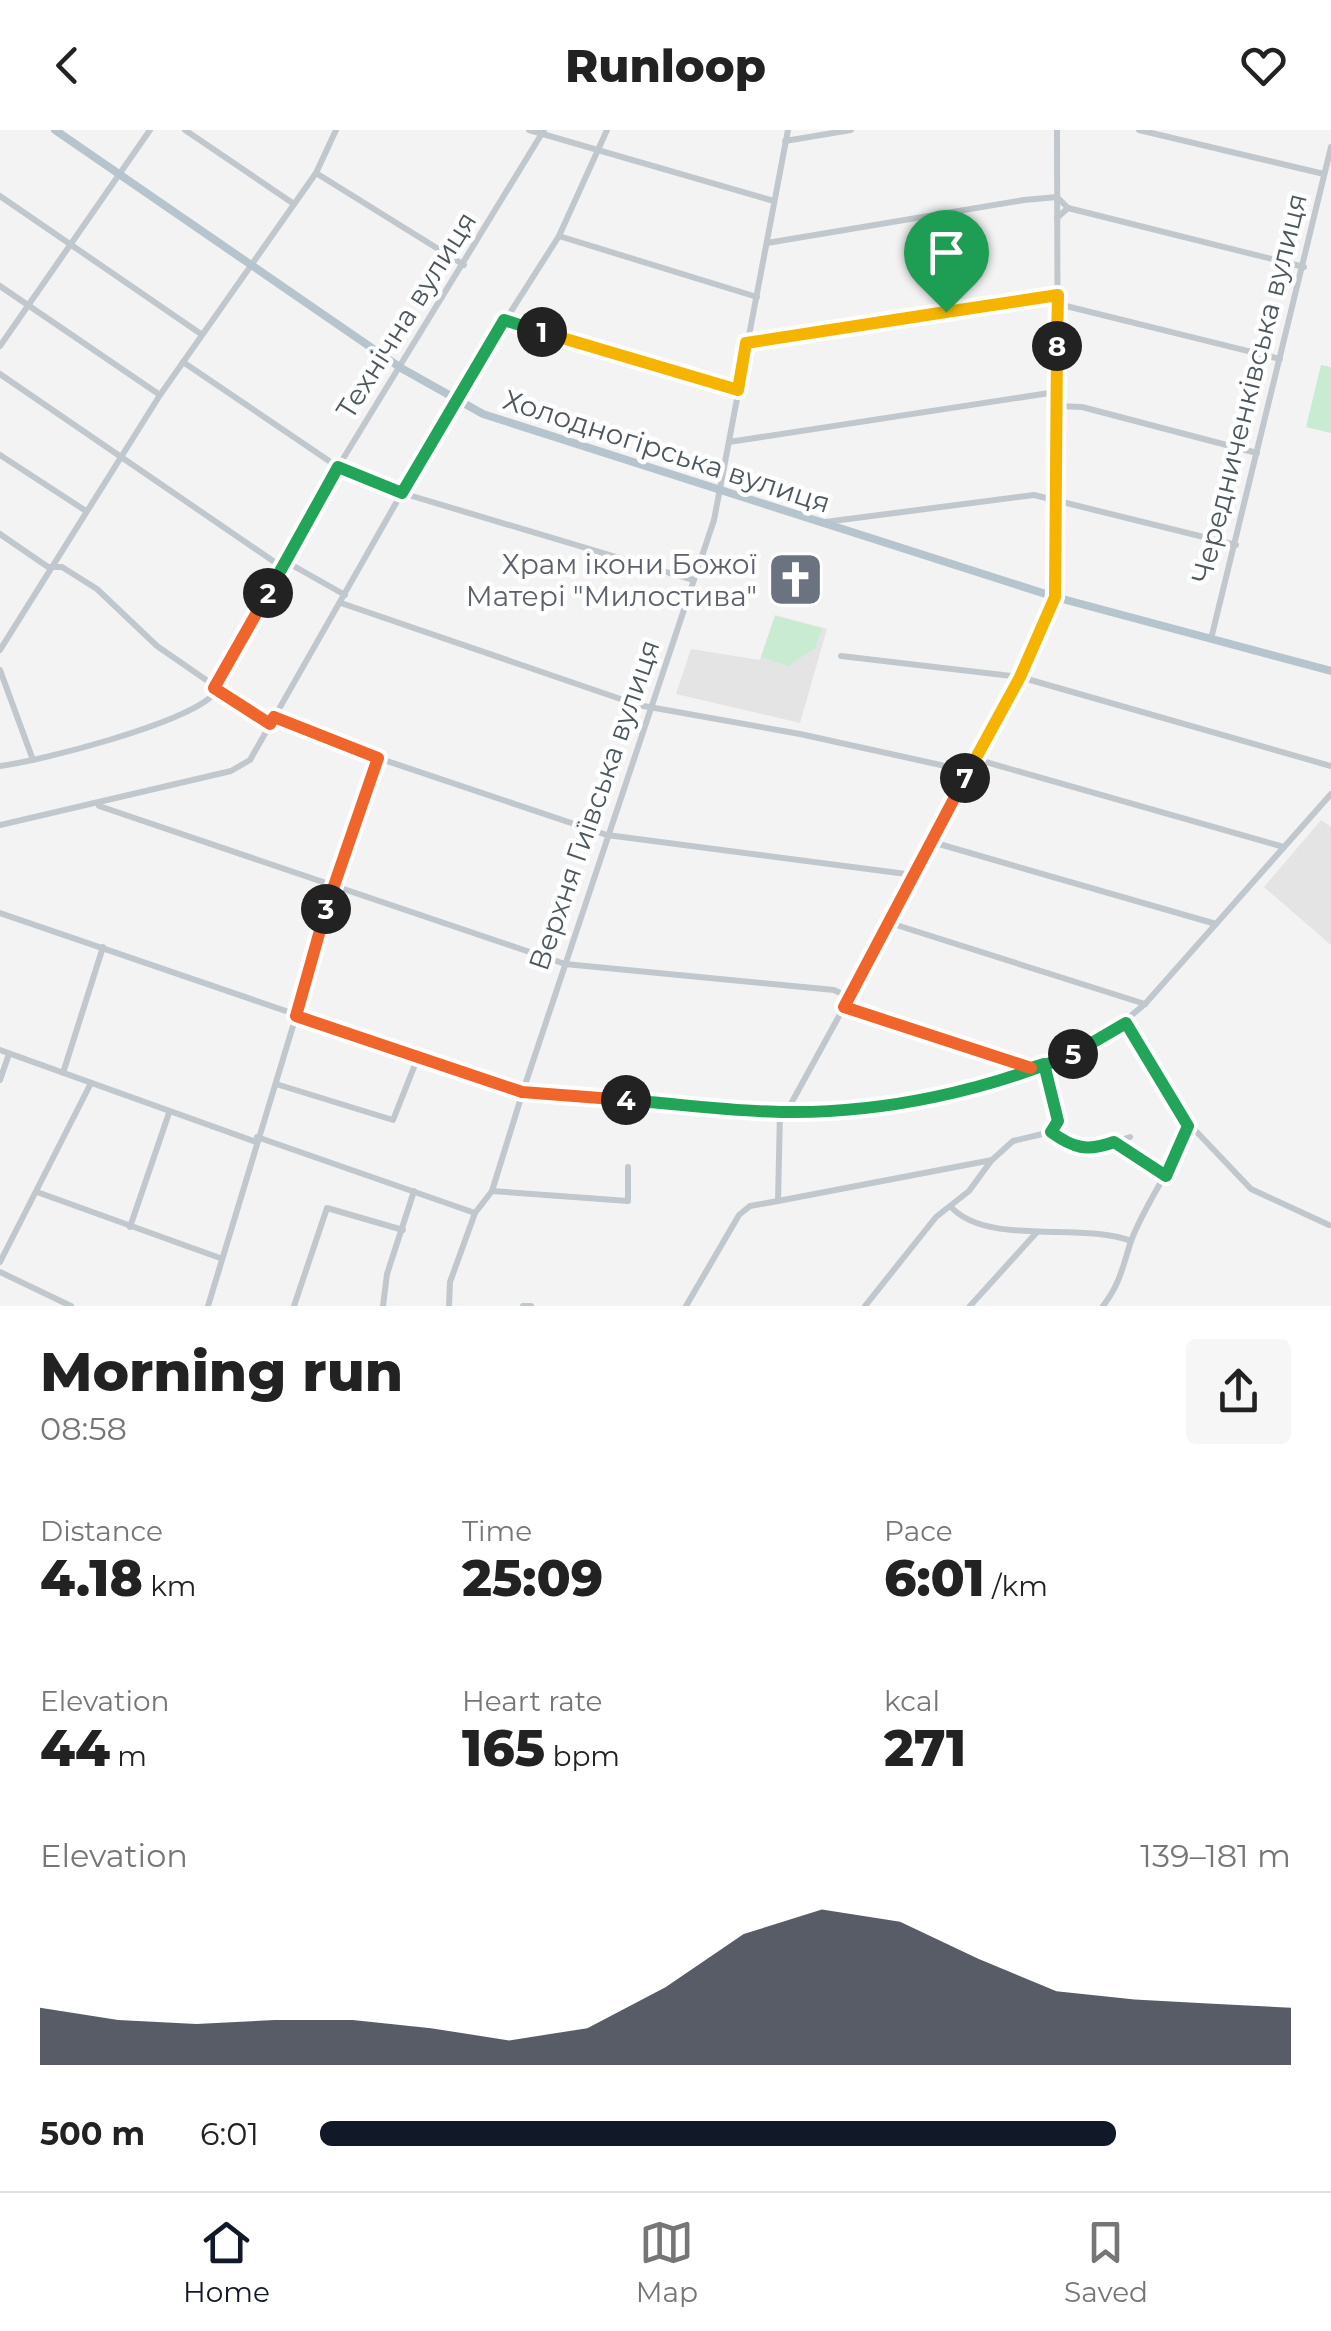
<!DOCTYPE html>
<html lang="en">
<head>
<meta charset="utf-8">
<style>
	:root { --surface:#fff; --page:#f6f6f6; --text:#222; --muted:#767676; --line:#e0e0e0; --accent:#111827 }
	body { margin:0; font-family:Montserrat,sans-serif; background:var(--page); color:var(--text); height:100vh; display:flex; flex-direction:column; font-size:38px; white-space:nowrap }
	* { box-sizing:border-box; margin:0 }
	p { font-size:32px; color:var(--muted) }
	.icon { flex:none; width:55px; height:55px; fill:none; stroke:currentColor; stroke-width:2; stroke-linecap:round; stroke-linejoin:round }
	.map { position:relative; height:1176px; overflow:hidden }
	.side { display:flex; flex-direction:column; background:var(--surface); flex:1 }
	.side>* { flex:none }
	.pin { position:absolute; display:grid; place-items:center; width:85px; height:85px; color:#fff; margin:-102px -42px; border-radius:50% 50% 50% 0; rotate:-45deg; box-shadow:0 0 10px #0007 }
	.pin .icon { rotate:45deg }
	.km { position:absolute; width:50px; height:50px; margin:-25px; border-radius:50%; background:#222; color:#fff; font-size:28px; line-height:50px; text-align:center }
	.round { display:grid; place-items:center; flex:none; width:105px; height:105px; border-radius:10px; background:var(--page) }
	.head { display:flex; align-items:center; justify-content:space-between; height:170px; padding:0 40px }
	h1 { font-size:55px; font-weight:800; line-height:75px }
	.stats { display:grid; grid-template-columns:repeat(3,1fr); gap:15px; height:170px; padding:10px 40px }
	.stats div { display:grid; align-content:center }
	.stats b { font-size:50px; font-weight:800 }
	.stats small { font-size:28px; font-weight:400 }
	.stats p { font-size:28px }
	.chart { height:280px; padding:20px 40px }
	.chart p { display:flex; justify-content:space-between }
	.chart svg { width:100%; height:180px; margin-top:10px; fill:var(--accent); opacity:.7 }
	ul { padding:0 40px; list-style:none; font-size:32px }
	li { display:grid; grid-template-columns:160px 120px 1fr; align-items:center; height:75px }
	li i { height:25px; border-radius:12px; background:var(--accent) }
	header { display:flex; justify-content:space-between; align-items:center; height:130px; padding:0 40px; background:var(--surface); font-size:45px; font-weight:800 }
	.dock { display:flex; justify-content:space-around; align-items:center; height:140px; border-top:2px solid var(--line); background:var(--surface); font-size:28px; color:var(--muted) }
	.dock a { display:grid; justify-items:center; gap:5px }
	.dock .active { color:var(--accent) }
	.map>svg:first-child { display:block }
</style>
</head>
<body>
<header><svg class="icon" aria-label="back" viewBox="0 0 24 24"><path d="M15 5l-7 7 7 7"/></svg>Runloop<svg class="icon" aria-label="heart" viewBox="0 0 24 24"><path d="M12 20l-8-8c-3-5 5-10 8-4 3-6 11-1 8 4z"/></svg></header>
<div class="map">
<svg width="1331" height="1176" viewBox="0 0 1331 1176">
	<rect width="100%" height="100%" fill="#f4f3f3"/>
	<g fill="#e5e4e4">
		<path d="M 775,485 L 827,499 L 800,593 L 676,564 L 691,519 L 760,530 Z"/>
		<path d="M 1321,690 L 1331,697 L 1331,815 L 1264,757 Z"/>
	</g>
	<g fill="#c8ebd1">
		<path d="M 1321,235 L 1331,237 L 1331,303 L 1306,297 Z"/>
		<path d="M 775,486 L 822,498 L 815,518 L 788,536 L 761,527 Z"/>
	</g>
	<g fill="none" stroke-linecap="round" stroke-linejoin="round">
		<g stroke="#c0c8cd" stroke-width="6">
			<path d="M 185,0 L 294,74"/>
			<path d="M 529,0 L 774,71"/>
			<path d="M 1139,0 L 1324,44"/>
			<path d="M 785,11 L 851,0"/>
			<path d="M 316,43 L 464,135"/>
			<path d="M 0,66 L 201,204"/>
			<path d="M 1057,88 L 1068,78 L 1304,137"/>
			<path d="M 559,106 L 757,167"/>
			<path d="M 767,113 L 1024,70 L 1057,67 L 1068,78"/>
			<path d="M 0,156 L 160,265"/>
			<path d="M 1058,174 L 1280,229"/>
			<path d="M 504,190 L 737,260"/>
			<path d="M 746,213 L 1058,165"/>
			<path d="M 0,216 L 150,0"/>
			<path d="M 183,232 L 338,337 L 402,363 L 693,450"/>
			<path d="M 0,244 L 276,433 L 292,435 L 345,465"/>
			<path d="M 1057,276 L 1082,277 L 1257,323"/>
			<path d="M 729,312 L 1056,262"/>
			<path d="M 0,325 L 86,381"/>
			<path d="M 825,392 L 1034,365 L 1236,415"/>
			<path d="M 0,404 L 48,437 L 62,437 L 97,459 L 157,516 L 270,594"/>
			<path d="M 341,473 L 638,575 L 800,604 L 968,641"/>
			<path d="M 1211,509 L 1331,17"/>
			<path d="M 0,520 L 160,265 L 316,43 L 336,0"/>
			<path d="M 841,526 L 1020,547 L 1331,636"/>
			<path d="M 0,540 L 33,630"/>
			<path d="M 274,587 L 378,628 L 607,705 L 914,745"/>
			<path d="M 975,629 L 1284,717"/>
			<path d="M 0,636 C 45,630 178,595 211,567 L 338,337 L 544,0"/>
			<path d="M 99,676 L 565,834 L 834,860 L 849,867"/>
			<path d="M 0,695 L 231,641 L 250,630 L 454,271 L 559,106 L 607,0"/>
			<path d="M 932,712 L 1216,794"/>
			<path d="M 0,783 L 522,962 L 786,982 L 841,980 L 923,970 L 1029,939 L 1099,912 L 1145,874 L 1331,664"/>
			<path d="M 890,793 L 1145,874"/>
			<path d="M 845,877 L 1028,938"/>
			<path d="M 1126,893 L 1175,979 L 1251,1059 L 1329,1095"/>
			<path d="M 0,920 L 256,1012"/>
			<path d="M 1044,934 L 1058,991 L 1051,1002"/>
			<path d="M 63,943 L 103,817"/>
			<path d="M 0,950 L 9,924"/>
			<path d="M 276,954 L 393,990 L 418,927"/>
			<path d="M 787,981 L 890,793 L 1052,476 L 1058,367 L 1057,0"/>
			<path d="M 257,1007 L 475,1083"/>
			<path d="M 1115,1013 L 1166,1046"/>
			<path d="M 492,1061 L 628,1071 L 628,1037"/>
			<path d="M 37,1062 L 220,1128"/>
			<path d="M 778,1071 L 992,1030 L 1013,1011 L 1051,1002 C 1080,1023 1098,1018 1130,1007"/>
			<path d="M 952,1078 C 989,1116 1082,1092 1131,1111"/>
			<path d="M 130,1097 L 169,983"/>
			<path d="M 0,1132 L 91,953"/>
			<path d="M 0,1142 L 71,1176"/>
			<path d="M 208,1176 L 317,817 L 320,796 L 378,628"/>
			<path d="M 294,1176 L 327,1078 L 403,1100"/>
			<path d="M 383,1176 L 387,1144 L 414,1061"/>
			<path d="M 449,1176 L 450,1152 L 475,1083 L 492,1061 L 524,958 L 714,390 L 788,0"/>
			<path d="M 523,1176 L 531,1176"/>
			<path d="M 686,1176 L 739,1085 L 750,1076 L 778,1071 L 780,982"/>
			<path d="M 865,1176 L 936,1087 L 969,1061 L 991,1031"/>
			<path d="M 970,1176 L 1037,1102"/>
			<path d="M 1103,1176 C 1120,1154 1123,1136 1131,1111 C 1146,1071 1174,1037 1188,996"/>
		</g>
		<path stroke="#b6c4cd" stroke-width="8" d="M 55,0 L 401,238 L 483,284 L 1055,467 L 1331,541"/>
	</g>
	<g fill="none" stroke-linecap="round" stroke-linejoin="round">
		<defs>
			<path id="split-1" d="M 542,202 L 738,260 L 746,213 L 946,182"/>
			<path id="split-2" d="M 268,463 L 338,337 L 402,363 L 504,190 L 542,202"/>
			<path id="split-3" d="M 268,463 L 214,558 L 270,594 L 274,587 L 378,628 L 326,779"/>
			<path id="split-4" d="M 326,779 L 296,886 L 522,962 L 626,970"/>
			<path id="split-5" d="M 626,970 C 680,974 734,982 788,982 C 884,983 984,961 1073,924"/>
			<path id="split-6" d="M 1031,938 L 1044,934 L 1058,991 L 1051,1002 C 1073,1018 1087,1022 1114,1012 L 1166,1046 L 1188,996 L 1126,893 L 1073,924"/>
			<path id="split-7" d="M 965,648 L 844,877 L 1031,938"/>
			<path id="split-8" d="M 965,648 L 1020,547 L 1055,467 L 1057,216"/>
			<path id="split-9" d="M 946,182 L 1058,165 L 1057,216"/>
		</defs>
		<use href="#split-1" stroke="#fff" stroke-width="20"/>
		<use href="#split-2" stroke="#fff" stroke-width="20"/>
		<use href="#split-3" stroke="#fff" stroke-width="20"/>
		<use href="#split-4" stroke="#fff" stroke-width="20"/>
		<use href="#split-5" stroke="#fff" stroke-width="20"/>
		<use href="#split-6" stroke="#fff" stroke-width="20"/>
		<use href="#split-7" stroke="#fff" stroke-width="20"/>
		<use href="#split-8" stroke="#fff" stroke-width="20"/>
		<use href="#split-9" stroke="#fff" stroke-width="20"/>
		<use href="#split-1" stroke="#f5b400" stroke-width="12"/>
		<use href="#split-2" stroke="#22a559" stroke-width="12"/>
		<use href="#split-3" stroke="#f0652b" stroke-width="12"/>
		<use href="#split-4" stroke="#f0652b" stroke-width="12"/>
		<use href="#split-5" stroke="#22a559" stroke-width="12"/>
		<use href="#split-6" stroke="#22a559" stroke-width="12"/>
		<use href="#split-7" stroke="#f0652b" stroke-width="12"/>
		<use href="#split-8" stroke="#f5b400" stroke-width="12"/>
		<use href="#split-9" stroke="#f5b400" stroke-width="12"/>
	</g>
	<defs>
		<symbol id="church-square" viewBox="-11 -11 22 22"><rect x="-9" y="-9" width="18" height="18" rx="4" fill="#6b7280" stroke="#fff"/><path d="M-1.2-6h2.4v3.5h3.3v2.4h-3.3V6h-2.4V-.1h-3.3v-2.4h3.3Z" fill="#fff"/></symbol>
	</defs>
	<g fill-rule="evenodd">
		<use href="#church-square" x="764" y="418" width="63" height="63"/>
	</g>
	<g text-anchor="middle" stroke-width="9" stroke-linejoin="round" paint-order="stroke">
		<g font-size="28" fill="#4c585e" stroke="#fff">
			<text transform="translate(406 185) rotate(-58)" y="10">Технічна вулиця</text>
			<text transform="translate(1249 258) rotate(-76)" y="10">Чередниченківська вулиця</text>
			<text transform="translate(667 321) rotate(18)" y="10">Холодногірська вулиця</text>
			<text transform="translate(594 675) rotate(-71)" y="10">Верхня Гиївська вулиця</text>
		</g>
		<g font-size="28" fill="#5b616d" stroke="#fff" text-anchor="end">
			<text x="757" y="444">Храм ікони Божої<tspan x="757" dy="32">Матері "Милостива"</tspan></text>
		</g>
	</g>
</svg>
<div class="pin" style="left:946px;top:182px;background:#1e9e55"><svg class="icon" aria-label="arrive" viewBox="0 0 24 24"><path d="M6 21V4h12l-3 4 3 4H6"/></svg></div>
<b class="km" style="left:542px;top:202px">1</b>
<b class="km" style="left:268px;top:463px">2</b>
<b class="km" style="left:326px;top:779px">3</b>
<b class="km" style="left:626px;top:970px">4</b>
<b class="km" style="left:1073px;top:924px">5</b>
<b class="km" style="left:965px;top:648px">7</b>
<b class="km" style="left:1057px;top:216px">8</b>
</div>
<section class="side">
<div class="head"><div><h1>Morning run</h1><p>08:58</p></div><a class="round"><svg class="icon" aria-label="share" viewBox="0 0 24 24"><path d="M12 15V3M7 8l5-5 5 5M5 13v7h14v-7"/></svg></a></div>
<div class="stats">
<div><p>Distance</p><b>4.18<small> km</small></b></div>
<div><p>Time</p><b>25:09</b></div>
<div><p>Pace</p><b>6:01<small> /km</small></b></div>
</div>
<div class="stats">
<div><p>Elevation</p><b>44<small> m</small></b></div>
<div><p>Heart rate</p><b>165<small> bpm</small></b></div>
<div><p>kcal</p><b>271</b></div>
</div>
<div class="chart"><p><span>Elevation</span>139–181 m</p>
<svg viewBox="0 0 160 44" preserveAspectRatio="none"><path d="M0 44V30L10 33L20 34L30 33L40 33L50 35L60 38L70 35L80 25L90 12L100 6L110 9L120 18L130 26L140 28L150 29L160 30V44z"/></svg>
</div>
<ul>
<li><b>500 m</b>6:01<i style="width:82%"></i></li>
</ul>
</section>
<nav class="dock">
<a class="active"><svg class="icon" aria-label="home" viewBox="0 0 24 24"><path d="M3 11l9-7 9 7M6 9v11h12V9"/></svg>Home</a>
<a><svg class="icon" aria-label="map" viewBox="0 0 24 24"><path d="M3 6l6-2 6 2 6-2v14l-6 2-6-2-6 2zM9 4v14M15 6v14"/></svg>Map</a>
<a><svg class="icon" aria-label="saved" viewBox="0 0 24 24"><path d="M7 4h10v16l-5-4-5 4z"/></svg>Saved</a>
</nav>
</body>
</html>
